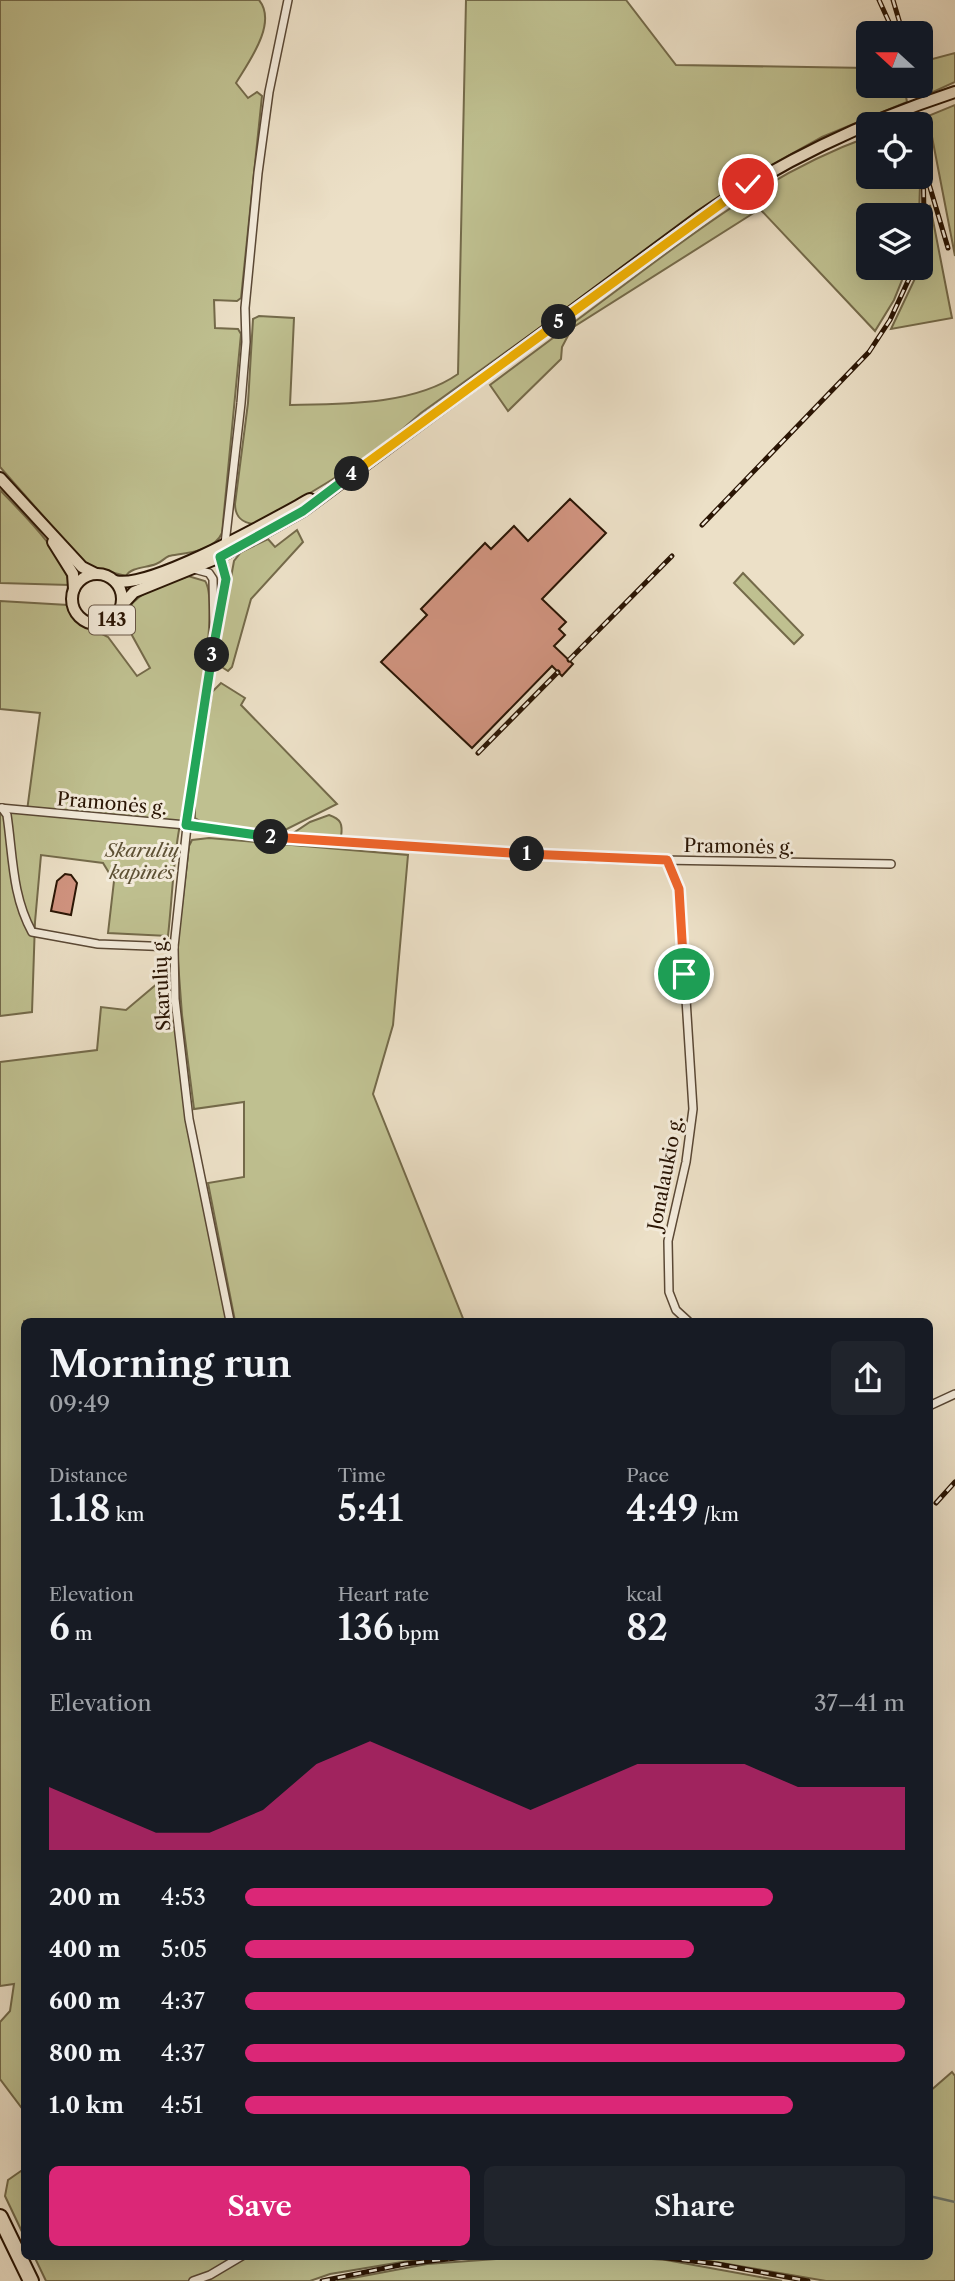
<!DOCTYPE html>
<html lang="en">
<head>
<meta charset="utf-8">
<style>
	:root { --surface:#171b24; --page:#20242c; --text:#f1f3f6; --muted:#9ea1a6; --accent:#db2777 }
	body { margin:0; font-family:"Libre Caslon Text",serif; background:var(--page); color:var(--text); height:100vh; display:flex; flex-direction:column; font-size:26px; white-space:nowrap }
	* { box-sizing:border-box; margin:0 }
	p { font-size:23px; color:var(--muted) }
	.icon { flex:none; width:38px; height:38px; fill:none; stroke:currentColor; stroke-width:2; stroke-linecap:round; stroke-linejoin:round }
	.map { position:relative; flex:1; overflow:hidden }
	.drawer { position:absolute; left:21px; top:1318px; width:912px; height:942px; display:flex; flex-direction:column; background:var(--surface); border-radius:10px; box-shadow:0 7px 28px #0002 }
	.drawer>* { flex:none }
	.needle { width:46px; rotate:291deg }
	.fabs { position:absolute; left:856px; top:21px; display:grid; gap:14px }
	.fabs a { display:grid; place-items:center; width:77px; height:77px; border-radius:10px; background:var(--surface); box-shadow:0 7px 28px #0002; font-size:35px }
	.pin { position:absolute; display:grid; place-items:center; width:60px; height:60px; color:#fff; margin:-30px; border:4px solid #fff; border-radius:50%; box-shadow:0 2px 7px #0007 }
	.km { position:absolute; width:35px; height:35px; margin:-18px; border-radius:50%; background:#222; color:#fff; font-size:19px; line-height:35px; text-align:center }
	.round { display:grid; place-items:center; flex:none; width:74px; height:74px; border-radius:10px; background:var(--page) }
	.overview { display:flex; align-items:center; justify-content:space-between; height:119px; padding:0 28px }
	h1 { font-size:38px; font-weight:600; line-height:52px }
	.stats { display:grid; grid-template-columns:repeat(3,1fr); gap:10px; height:119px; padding:7px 28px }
	.stats div { display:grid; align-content:center }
	.stats b { font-size:35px; font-weight:600 }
	.stats small { font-size:19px; font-weight:400 }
	.stats p { font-size:19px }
	.chart { height:196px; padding:14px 28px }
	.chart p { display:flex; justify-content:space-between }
	.chart svg { width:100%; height:126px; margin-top:7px; fill:var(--accent); opacity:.7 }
	.button { display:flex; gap:14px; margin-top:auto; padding:14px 28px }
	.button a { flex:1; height:80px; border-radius:10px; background:var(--accent); color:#fff; font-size:28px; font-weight:600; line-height:80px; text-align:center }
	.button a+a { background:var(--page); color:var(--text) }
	ul { padding:0 28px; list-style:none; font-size:23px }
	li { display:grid; grid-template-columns:112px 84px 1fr; align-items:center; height:52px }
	li i { height:18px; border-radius:9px; background:var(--accent) }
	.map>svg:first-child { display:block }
</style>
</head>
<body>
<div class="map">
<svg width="955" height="2281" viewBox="0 0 955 2281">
	<rect width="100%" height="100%" fill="#ece0c7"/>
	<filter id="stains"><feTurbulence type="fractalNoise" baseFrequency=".00286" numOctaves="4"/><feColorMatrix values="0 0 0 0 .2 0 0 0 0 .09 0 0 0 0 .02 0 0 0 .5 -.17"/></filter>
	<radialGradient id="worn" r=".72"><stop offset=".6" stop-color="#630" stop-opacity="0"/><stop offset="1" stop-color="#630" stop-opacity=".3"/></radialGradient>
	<g fill="#bfc090" stroke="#746a4a" stroke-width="2">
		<path d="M 0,0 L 259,0 C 278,23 248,63 236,83 L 248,98 L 257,92 L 262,96 L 241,298 L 237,301 L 214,300 L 215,328 L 238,329 L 241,334 L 222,533 C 214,552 184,553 169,556 C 164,558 162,562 156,564 C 146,568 131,567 126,576 L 95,568 L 82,560 L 0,467 Z"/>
		<path d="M 466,0 L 626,0 L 676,65 L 868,68 L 868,86 L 904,86 L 907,102 L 822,137 L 745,180 L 421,413 C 372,458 313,493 254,524 C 242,523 235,516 235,504 L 248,403 L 253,319 L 259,316 L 294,318 L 290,405 C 343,404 414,405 458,374 Z"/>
		<path d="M 955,53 L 955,82 L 922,97 L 921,62 Z"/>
		<path d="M 955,105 L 955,256 L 928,116 Z"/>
		<path d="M 868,137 L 868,177 L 920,177 L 921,155 L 919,215 L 868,215 L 868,268 L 907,268 L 894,300 L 875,331 L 760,209 L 572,328 L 562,347 L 561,359 L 508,411 L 490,385 C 540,348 590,310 640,273 C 712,219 782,168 868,137 Z"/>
		<path d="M 930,205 L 952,318 L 891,329 L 920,268 Z"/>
		<path d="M 0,490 C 20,511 67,556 69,585 L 0,583 Z"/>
		<path d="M 297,530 L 303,542 L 251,599 L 232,667 L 228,671 L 217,664 L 216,659 L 234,561 L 241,552 L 268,539 L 275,547 Z"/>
		<path d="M 743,573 L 803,635 L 794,644 L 734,583 Z"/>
		<path d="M 188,576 L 205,581 C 222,604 186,792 179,830 C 173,864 172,901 168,936 L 108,933 L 114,881 L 103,863 L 41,855 L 35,922 L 32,1012 L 0,1016 L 0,808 L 27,811 L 40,713 L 0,709 L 0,601 L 68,605 L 77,621 L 108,637 L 137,676 L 150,668 L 128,628 C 116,595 167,585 188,576 Z"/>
		<path d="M 221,683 L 245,698 L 241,705 L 337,804 L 277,834 L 207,825 L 195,818 L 195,802 L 212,692 Z"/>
		<path d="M 329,815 C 341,819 343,824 341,837 L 292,834 L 310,822 Z"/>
		<path d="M 209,838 L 408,855 L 393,1025 L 373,1094 L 464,1321 L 235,1321 L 208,1183 L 244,1177 L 244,1102 L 194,1109 L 182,1015 L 177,948 L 189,846 L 192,840 Z"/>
		<path d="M 170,982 L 182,1084 L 230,1321 L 24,1321 L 24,2111 L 0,2079 L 0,2022 L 10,2011 L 14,1984 L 0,1986 L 0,1062 L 97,1050 L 101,1007 L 126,1010 L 158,983 Z"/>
		<path d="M 952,2072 L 955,2076 L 955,2281 L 826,2281 L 681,2256 L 929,2256 L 929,2092 Z"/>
		<path d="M 21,2171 L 24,2171 L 24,2236 L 5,2196 L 8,2180 Z"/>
		<path d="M 34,2256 L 438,2256 L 330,2274 L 310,2281 L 46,2281 Z"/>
		<path d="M 539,2256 L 609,2256 L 666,2260 L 782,2281 L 337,2281 L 427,2264 Z"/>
	</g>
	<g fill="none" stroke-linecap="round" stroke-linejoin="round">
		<path stroke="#6d7971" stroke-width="2.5" d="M 929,2196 L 955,2202"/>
	</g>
	<g fill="#d19480" stroke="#2a1504" stroke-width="2">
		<path d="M 570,499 L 606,533 L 542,599 L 566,622 L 559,629 L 565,635 L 554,646 L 573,664 L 562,676 L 552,666 L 472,748 L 381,662 L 427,615 L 421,609 L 485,543 L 491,549 L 514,526 L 528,541 Z"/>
		<path d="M 65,874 L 71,875 L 77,883 L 71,915 L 51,911 L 57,881 Z"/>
	</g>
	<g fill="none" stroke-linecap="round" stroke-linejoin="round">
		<defs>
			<g id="street">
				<path d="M 225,544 L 241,403 L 246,342 L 245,308 L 258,173 L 269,92 L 288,0"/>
				<path d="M 219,556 L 224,565 L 226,579 L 214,643 L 191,789 L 174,947 L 175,999 L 189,1119 L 230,1321"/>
				<path d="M 194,569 L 209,573 L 213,579 L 214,631"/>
				<path d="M 0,808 L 186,825 L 259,836 L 601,859 L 891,864"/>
				<path d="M 2,808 L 7,815 C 13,856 12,896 32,932 L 98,944 L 174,947"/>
				<path d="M 667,860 L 679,889 L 693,1109 L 686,1162 L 668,1241 L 669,1292 L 676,1310 L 688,1321"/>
				<path d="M 929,1406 L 955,1394"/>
				<path d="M 193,2281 L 210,2275 L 242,2256"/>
			</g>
			<g id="primary">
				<path d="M 0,478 L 82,567 L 96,574"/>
				<path d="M 53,542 L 73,574 L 74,589"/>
				<circle cx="97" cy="599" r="25"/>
				<path d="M 115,581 C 150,590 275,518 310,499"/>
				<path d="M 122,605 L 134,592 L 220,557 L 303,511 L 699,217 C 781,161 861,123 955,92"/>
			</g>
			<path id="highway" d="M 0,2217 L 31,2281"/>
		</defs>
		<use href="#street" stroke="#5a4835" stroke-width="10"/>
		<use href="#primary" stroke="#2a1504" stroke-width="14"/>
		<use href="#highway" stroke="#2a1504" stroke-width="18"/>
		<use href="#street" stroke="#f3ebdb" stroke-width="7"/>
		<use href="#primary" stroke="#ece0c7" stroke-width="10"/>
		<use href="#highway" stroke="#ece0c7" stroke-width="14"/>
		<defs>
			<g id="rail">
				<path d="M 879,0 L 894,33"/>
				<path d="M 893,0 L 901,27"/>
				<path d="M 929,184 L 948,248"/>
				<path d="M 920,245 L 924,220 L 923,149"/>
				<path d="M 702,525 L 869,352 L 890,320 L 914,268"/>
				<path d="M 569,660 L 672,556"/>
				<path d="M 478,753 L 558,672"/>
				<path d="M 936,1503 L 955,1482"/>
				<path d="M 650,2256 L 717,2264 L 808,2281"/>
				<path d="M 322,2281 L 405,2264 L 474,2256"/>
			</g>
		</defs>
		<use href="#rail" stroke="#2a1504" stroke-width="5"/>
		<use href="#rail" stroke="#f3ebdb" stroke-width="2.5" stroke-dasharray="8" stroke-linecap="butt"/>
	</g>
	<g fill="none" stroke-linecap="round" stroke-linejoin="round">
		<defs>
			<path id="split-1" d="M 527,854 L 667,860 L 679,889 L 684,974"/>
			<path id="split-2" d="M 271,837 L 527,854"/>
			<path id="split-3" d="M 212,655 L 186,825 L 271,837"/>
			<path id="split-4" d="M 212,655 L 226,579 L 220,557 L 303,511 L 352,474"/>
			<path id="split-5" d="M 352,474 L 559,322"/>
			<path id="split-6" d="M 559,322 L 748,184"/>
		</defs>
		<use href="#split-1" stroke="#fff" stroke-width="14"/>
		<use href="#split-2" stroke="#fff" stroke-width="14"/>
		<use href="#split-3" stroke="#fff" stroke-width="14"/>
		<use href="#split-4" stroke="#fff" stroke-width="14"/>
		<use href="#split-5" stroke="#fff" stroke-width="14"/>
		<use href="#split-6" stroke="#fff" stroke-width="14"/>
		<use href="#split-1" stroke="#f0652b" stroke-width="9"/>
		<use href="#split-2" stroke="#f0652b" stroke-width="9"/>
		<use href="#split-3" stroke="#22a559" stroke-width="9"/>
		<use href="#split-4" stroke="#22a559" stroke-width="9"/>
		<use href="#split-5" stroke="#f5b400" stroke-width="9"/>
		<use href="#split-6" stroke="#f5b400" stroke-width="9"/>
	</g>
	<g text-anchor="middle" stroke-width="6" stroke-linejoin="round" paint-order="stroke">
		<rect fill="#f3ebdb" stroke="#654" stroke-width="2" x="89" y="605.5" width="46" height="29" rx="5"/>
		<g font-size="18" font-weight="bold" fill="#2a1504">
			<text x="112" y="626">143</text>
		</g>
		<g font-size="19" fill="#2a1504" stroke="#f3ebdb">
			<text transform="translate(112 803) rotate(5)" y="7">Pramonės g.</text>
			<text transform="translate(739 846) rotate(1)" y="7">Pramonės g.</text>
			<text transform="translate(161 984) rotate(-93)" y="7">Skarulių g.</text>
			<text transform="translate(665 1173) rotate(-79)" y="7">Jonalaukio g.</text>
		</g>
		<g font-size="19" font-style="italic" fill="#5e5135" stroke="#f3ebdb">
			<text x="142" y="857">Skarulių<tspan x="142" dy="22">kapinės</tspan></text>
		</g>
	</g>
	<rect width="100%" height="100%" filter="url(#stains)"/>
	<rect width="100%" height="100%" fill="url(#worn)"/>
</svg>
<div class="fabs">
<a><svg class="needle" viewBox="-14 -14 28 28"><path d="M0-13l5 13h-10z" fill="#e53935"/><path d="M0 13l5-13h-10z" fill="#9ea1a6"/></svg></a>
<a><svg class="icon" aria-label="locate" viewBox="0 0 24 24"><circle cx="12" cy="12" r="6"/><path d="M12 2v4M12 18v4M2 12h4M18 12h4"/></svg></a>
<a><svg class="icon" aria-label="layers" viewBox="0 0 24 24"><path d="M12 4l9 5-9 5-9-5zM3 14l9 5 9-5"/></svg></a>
</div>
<div class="pin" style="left:684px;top:974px;background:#1e9e55"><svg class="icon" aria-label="arrive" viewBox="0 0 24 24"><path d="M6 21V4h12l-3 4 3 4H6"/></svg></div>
<div class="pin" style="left:748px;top:184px;background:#d93025"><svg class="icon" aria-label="check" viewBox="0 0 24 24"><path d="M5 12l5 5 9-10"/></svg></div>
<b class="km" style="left:527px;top:854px">1</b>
<b class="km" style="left:271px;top:837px">2</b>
<b class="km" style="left:212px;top:655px">3</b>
<b class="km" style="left:352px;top:474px">4</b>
<b class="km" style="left:559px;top:322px">5</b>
<section class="drawer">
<div class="overview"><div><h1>Morning run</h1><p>09:49</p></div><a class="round"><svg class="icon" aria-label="share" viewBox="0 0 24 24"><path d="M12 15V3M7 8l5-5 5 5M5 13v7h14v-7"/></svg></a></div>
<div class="stats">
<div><p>Distance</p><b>1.18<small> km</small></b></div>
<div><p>Time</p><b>5:41</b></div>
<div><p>Pace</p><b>4:49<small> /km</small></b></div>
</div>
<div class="stats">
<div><p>Elevation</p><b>6<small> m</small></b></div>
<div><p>Heart rate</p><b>136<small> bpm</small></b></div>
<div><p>kcal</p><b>82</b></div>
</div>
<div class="chart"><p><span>Elevation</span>37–41 m</p>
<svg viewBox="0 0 160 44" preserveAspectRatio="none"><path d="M0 44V22L10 30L20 38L30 38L40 30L50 14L60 6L70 14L80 22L90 30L100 22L110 14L120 14L130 14L140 22L150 22L160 22V44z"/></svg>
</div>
<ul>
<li><b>200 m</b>4:53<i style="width:80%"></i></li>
<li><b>400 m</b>5:05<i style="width:68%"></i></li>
<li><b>600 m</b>4:37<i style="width:100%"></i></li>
<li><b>800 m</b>4:37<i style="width:100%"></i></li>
<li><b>1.0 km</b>4:51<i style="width:83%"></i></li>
</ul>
<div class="button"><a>Save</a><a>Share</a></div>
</section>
</div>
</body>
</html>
